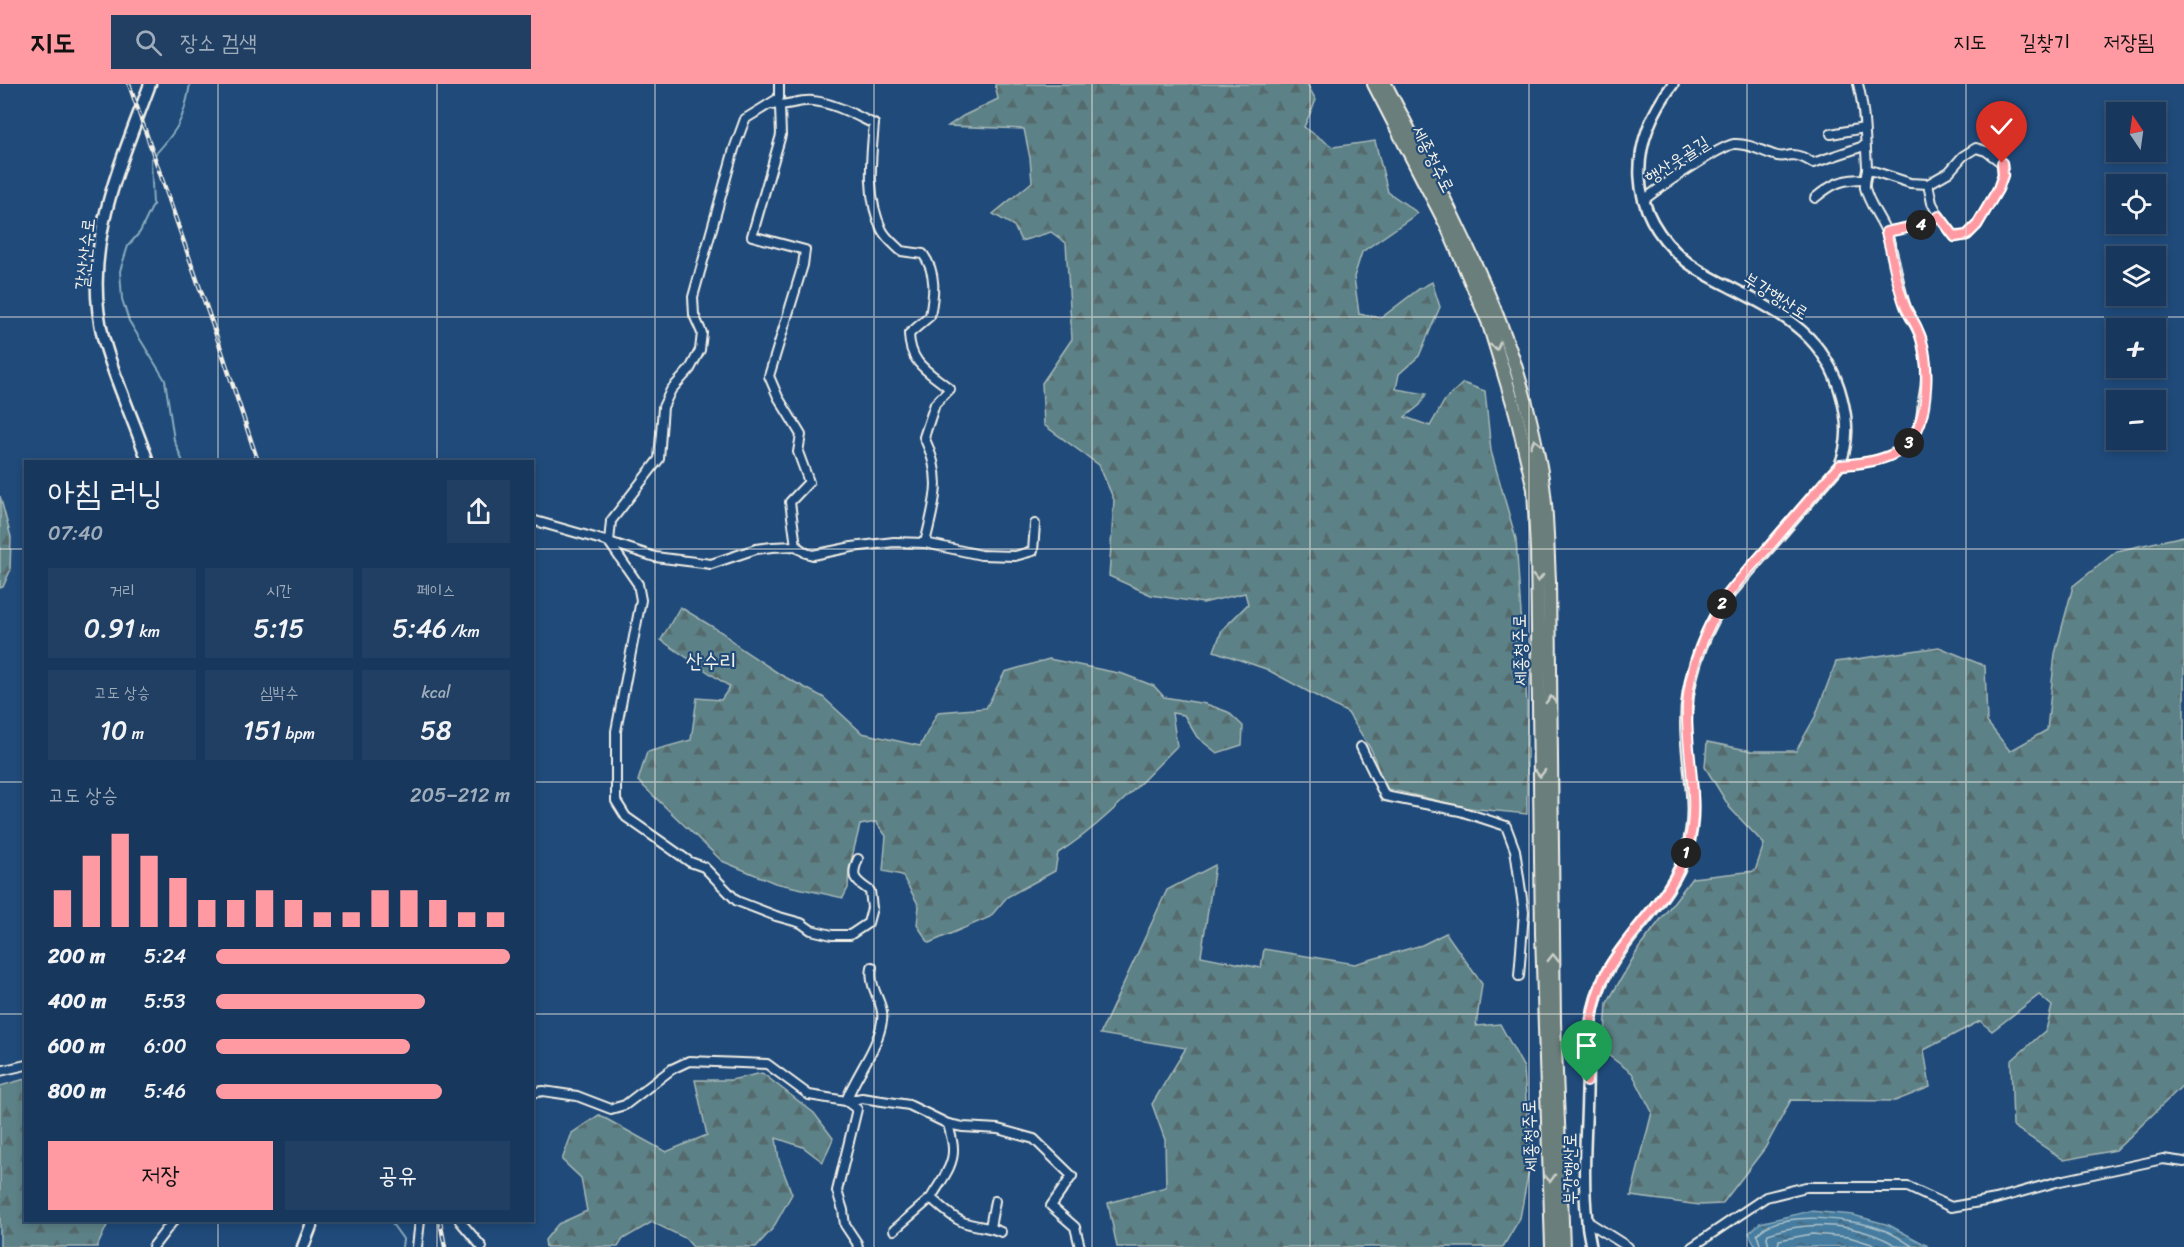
<!DOCTYPE html>
<html lang="ko">
<head>
<meta charset="utf-8">
<style>
	:root { --surface:#17385c; --page:#203f62; --text:#f1f3f6; --muted:#9eacbb; --line:#365272; --accent:#ff9aa2 }
	body { margin:0; font-family:Sriracha,"Poor Story",sans-serif; background:var(--page); color:var(--text); height:100vh; display:flex; flex-direction:column; font-size:22px; white-space:nowrap }
	* { box-sizing:border-box; margin:0 }
	p { font-size:20px; color:var(--muted) }
	.icon { flex:none; width:33px; height:33px; fill:none; stroke:currentColor; stroke-width:2; stroke-linecap:round; stroke-linejoin:round }
	.map { position:relative; flex:1; overflow:hidden }
	.drawer { position:absolute; left:24px; top:376px; width:510px; height:762px; display:flex; flex-direction:column; background:var(--surface); border-radius:0px; box-shadow:0 3px 9px #0003,0 0 0 2px var(--line) }
	.drawer>* { flex:none }
	.needle { width:39px; rotate:347deg }
	.controls { position:absolute; left:2106px; top:18px; display:grid; gap:12px }
	.controls a { display:grid; place-items:center; width:60px; height:60px; border-radius:0px; background:var(--surface); box-shadow:0 3px 9px #0003,0 0 0 2px var(--line); font-size:30px }
	.pin { position:absolute; display:grid; place-items:center; width:51px; height:51px; color:#fff; margin:-62px -26px; border-radius:50% 50% 50% 0; rotate:-45deg; box-shadow:0 0 6px #0007 }
	.pin .icon { rotate:45deg }
	.km { position:absolute; width:30px; height:30px; margin:-15px; border-radius:50%; background:#222; color:#fff; font-size:16px; line-height:30px; text-align:center }
	.round { display:grid; place-items:center; flex:none; width:63px; height:63px; border-radius:0px; background:var(--page) }
	.head { display:flex; align-items:center; justify-content:space-between; height:102px; padding:0 24px }
	h1 { font-size:33px; font-weight:600; line-height:45px }
	.metrics { display:grid; grid-template-columns:repeat(3,1fr); gap:9px; height:102px; padding:6px 24px }
	.metrics div { display:grid; align-content:center; border-radius:0px; background:var(--page); text-align:center }
	.metrics b { font-size:26px; font-weight:600 }
	.metrics small { font-size:16px; font-weight:400 }
	.metrics p { font-size:16px }
	.chart { height:168px; padding:12px 24px }
	.chart p { display:flex; justify-content:space-between }
	.chart svg { width:100%; height:108px; margin-top:6px; stroke:var(--accent); stroke-width:6 }
	.action { display:flex; gap:12px; margin-top:auto; padding:12px 24px }
	.action a { flex:1; height:69px; border-radius:0px; background:var(--accent); color:#111; font-size:24px; font-weight:600; line-height:69px; text-align:center }
	.action a+a { background:var(--page); color:var(--text) }
	ul { padding:0 24px; list-style:none; font-size:20px }
	li { display:grid; grid-template-columns:96px 72px 1fr; align-items:center; height:45px }
	li i { height:15px; border-radius:8px; background:var(--accent) }
	header { display:flex; align-items:center; gap:36px; box-sizing:border-box; height:84px; padding:0 30px; background:var(--accent); color:#111 }
	header strong { font-size:28px }
	nav { display:flex; gap:33px; margin-inline-start:auto; font-size:21px }
	.search { width:420px; height:54px; background:var(--page); display:flex; align-items:center; gap:15px; box-sizing:border-box; padding:0 21px; border-radius:0px; color:var(--muted); font-size:22px }
	.map>svg:first-child { display:block }
</style>
</head>
<body>
<header>
<strong>지도</strong>
<div class="search"><svg class="icon" aria-label="search" viewBox="0 0 24 24"><circle cx="10" cy="10" r="6"/><path d="M15 15l6 6"/></svg>장소 검색</div>
<nav><a>지도</a><a>길찾기</a><a>저장됨</a></nav>
</header>
<div class="map">
<svg width="2184" height="1163" viewBox="0 0 2184 1163">
	<defs>
		<pattern id="forest-firs" width="22" height="20" patternUnits="userSpaceOnUse" patternTransform="scale(1.5)"><rect width="22" height="20" fill="#5c8186"/><path d="M5 1l3.5 6h-7zM16 11l3.5 6h-7z" fill="#546a6c"/></pattern>
		<pattern id="water-ripples" width="26" height="14" patternUnits="userSpaceOnUse" patternTransform="scale(1.5)"><rect width="26" height="14" fill="#447c9f"/><path d="M2 4q2-2 4 0t4 0M15 11q2-2 4 0t4 0" fill="none" stroke="#466577"/></pattern>
	</defs>
	<rect width="100%" height="100%" fill="#1f4a7a"/>
	<filter id="ink" filterUnits="userSpaceOnUse"><feTurbulence type="fractalNoise" baseFrequency=".0167" numOctaves="2"/><feDisplacementMap in="SourceGraphic" scale="12" xChannelSelector="R" yChannelSelector="G"/><feConvolveMatrix kernelMatrix="1 2 1 2 8 2 1 2 1" color-interpolation-filters="sRGB"/></filter>
	<g filter="url(#ink)">
		<g fill="url(#forest-firs)" stroke="#a8b9b7" stroke-width="1.5">
			<path d="M 995,0 L 1307,0 L 1316,16 L 1304,43 L 1333,63 L 1375,57 L 1388,108 L 1418,129 L 1362,168 L 1354,193 L 1359,230 L 1381,234 L 1419,205 L 1432,198 L 1440,223 L 1419,272 L 1399,290 L 1396,305 L 1426,310 L 1420,321 L 1405,333 L 1430,342 L 1445,316 L 1463,299 L 1485,307 L 1491,367 L 1516,455 L 1527,620 L 1527,730 L 1468,724 L 1384,704 L 1372,667 L 1348,629 L 1266,585 L 1214,567 L 1222,546 L 1248,520 L 1245,509 L 1203,519 L 1151,511 L 1109,492 L 1114,416 L 1099,381 L 1044,341 L 1042,299 L 1072,255 L 1066,159 L 1051,148 L 1021,157 L 1014,142 L 993,130 L 1032,98 L 1030,74 L 1024,45 L 948,42 L 963,32 L 998,15 Z"/>
			<path d="M 0,412 L 11,453 L 10,487 L 3,503 L 0,504 Z"/>
			<path d="M 2184,452 L 2184,1000 L 2116,1066 L 2064,1076 L 2013,1042 L 2011,977 L 2046,946 L 2052,922 L 2039,911 L 1992,947 L 1980,937 L 1924,966 L 1930,1003 L 1895,1017 L 1791,1016 L 1765,1064 L 1722,1120 L 1700,1121 L 1631,1112 L 1652,1028 L 1632,989 L 1604,968 L 1607,919 L 1639,864 L 1692,794 L 1755,787 L 1764,760 L 1730,724 L 1705,683 L 1707,658 L 1752,667 L 1796,667 L 1815,633 L 1836,578 L 1939,563 L 1985,582 L 1987,638 L 2010,667 L 2047,646 L 2055,570 L 2073,502 L 2117,467 Z"/>
			<path d="M 680,523 L 723,549 L 740,564 L 781,591 L 823,613 L 862,649 L 920,662 L 938,628 L 986,624 L 1005,588 L 1049,575 L 1123,590 L 1154,602 L 1164,613 L 1206,620 L 1228,628 L 1243,642 L 1242,661 L 1217,669 L 1197,653 L 1184,631 L 1172,629 L 1177,662 C 1140,699 1103,741 1058,769 L 1055,787 L 1007,813 L 990,833 L 929,859 L 917,841 L 919,822 L 902,791 L 883,787 L 886,752 L 876,738 L 860,741 L 849,785 L 848,804 L 843,814 L 775,799 L 722,777 L 638,697 L 647,668 L 691,656 L 697,614 L 721,616 L 730,603 L 661,556 Z"/>
			<path d="M 1215,781 L 1201,872 L 1261,884 L 1264,865 L 1355,880 L 1422,861 L 1446,849 L 1482,900 L 1476,942 L 1500,940 L 1524,984 L 1530,1080 L 1520,1134 L 1503,1163 L 1117,1163 L 1108,1119 L 1166,1103 L 1165,1056 L 1152,1020 L 1186,964 L 1100,950 L 1167,806 Z"/>
			<path d="M 762,989 L 814,1029 L 833,1054 L 823,1078 L 803,1063 L 776,1054 L 779,1076 L 792,1110 L 773,1144 L 756,1163 L 693,1163 L 685,1154 L 652,1138 L 623,1155 L 618,1163 L 546,1163 L 545,1156 L 558,1140 L 587,1127 L 581,1094 L 562,1076 L 572,1049 L 599,1031 L 666,1068 L 707,1051 L 695,996 L 731,996 Z"/>
			<path d="M 25,995 L 26,1137 L 109,1137 L 97,1163 L 0,1163 L 0,1002 Z"/>
		</g>
		<path fill="url(#water-ripples)" stroke="#8aabbc" stroke-width="1.5" d="M 1810,1127 L 1853,1131 L 1889,1141 L 1928,1162 L 1756,1163 L 1749,1149 L 1760,1139 Z"/>
		<g fill="none" stroke-linecap="round" stroke-linejoin="round">
			<g stroke="#aec2cb" stroke-width="1.5">
				<path d="M 1761,1163 L 1757,1151 C 1778,1124 1858,1135 1886,1147 C 1896,1151 1905,1158 1914,1163"/>
				<path d="M 1769,1163 L 1767,1153 L 1768,1150 C 1811,1135 1861,1140 1899,1163"/>
				<path d="M 1778,1163 L 1779,1156 L 1812,1150 L 1849,1153 L 1881,1163"/>
			</g>
			<g stroke="#8aabbc" stroke-width="2">
				<path d="M 183,378 L 174,356 L 165,296 L 129,237 L 122,215 L 120,187 L 128,162 L 140,148 L 153,121 L 151,75 C 176,48 184,38 190,0"/>
				<path d="M 390,1137 L 403,1155 L 402,1163"/>
			</g>
			<defs>
				<g id="minor">
					<path d="M 771,20 C 785,24 798,15 813,17 C 834,19 855,31 874,40 C 871,74 866,114 882,146 C 886,154 895,161 901,167 L 923,170 C 937,189 934,210 930,232 L 909,250 C 910,280 928,287 950,305 L 935,320 L 924,353 C 944,395 935,416 925,459"/>
					<path d="M 780,22 L 781,51 L 752,152 L 805,166 L 803,181 L 769,292 L 778,313 L 801,351 L 798,368 L 809,398 L 790,418 L 796,462"/>
					<path d="M 1831,50 L 1864,44"/>
					<path d="M 1928,100 L 1932,119 L 1939,132"/>
					<path d="M 1815,114 C 1833,99 1842,95 1865,95 L 1867,85 L 1910,99 L 1928,100 L 1949,88 L 1963,72 L 1976,64 L 1986,67 L 2002,79 L 2003,91 L 1998,105 L 1977,141 L 1967,151 L 1955,153 L 1939,132 L 1927,139 L 1886,148"/>
					<path d="M 1644,116 C 1657,105 1720,62 1734,60 C 1748,59 1761,67 1774,71 C 1781,74 1785,72 1792,71 C 1800,71 1806,75 1813,79 L 1864,62"/>
					<path d="M 1840,381 C 1874,379 1905,374 1920,339 C 1922,333 1922,324 1923,317 C 1928,292 1927,279 1921,254 C 1917,242 1909,233 1905,221 C 1898,198 1895,173 1887,150 C 1881,134 1869,121 1865,104 C 1864,97 1868,89 1867,82 C 1865,55 1865,26 1858,0"/>
					<path d="M 532,436 L 609,458 L 611,437 L 659,375 L 663,323 L 671,306 L 690,285 L 700,266 L 702,249 L 694,231 L 693,213 L 734,65 L 745,35 L 779,14 L 779,0"/>
					<path d="M 609,458 L 638,500 L 641,516 L 616,647 L 616,717 L 626,733 L 690,778 L 704,783 L 737,817 L 776,832 L 801,839 L 811,846 L 832,851 L 850,851 L 868,839 L 872,824 L 870,807 C 855,796 850,794 858,775"/>
					<path d="M 609,458 L 655,473 L 711,480 L 756,465 L 772,463 L 796,462 L 806,469 L 813,471 L 852,463 L 894,458 L 925,459 L 981,471 L 1015,472 L 1033,467 L 1035,440"/>
					<path d="M 1361,663 L 1385,712 L 1460,727 L 1506,742 L 1515,766 L 1524,828 L 1519,892"/>
					<path d="M 0,987 L 26,981"/>
					<path d="M 532,1009 L 543,1007 L 577,1012 L 611,1025 L 625,1021 L 672,985 L 689,977 L 767,980 L 809,1011 L 846,1017 L 857,1025 L 837,1107 L 843,1126 L 845,1141 L 857,1159 L 858,1163"/>
					<path d="M 846,1017 L 862,1014 L 909,1021 L 948,1040 L 963,1043 L 998,1045 L 1034,1055 L 1072,1092 L 1051,1122 L 1075,1143 L 1080,1163"/>
					<path d="M 846,1017 C 856,990 878,965 882,937 C 885,918 868,906 872,883"/>
					<path d="M 948,1040 C 950,1048 953,1057 953,1065 C 954,1083 939,1099 931,1114 C 941,1123 951,1133 963,1138 C 976,1143 989,1142 1001,1148"/>
					<path d="M 460,1137 L 482,1163"/>
					<path d="M 1587,1137 L 1628,1163"/>
					<path d="M 990,1143 L 995,1117"/>
					<path d="M 894,1146 L 931,1114"/>
					<path d="M 153,1163 L 173,1137"/>
					<path d="M 417,1163 L 420,1137"/>
					<path d="M 1692,1163 L 1766,1113 L 1806,1103 L 1908,1103 L 1951,1123 L 1996,1115 L 2060,1097 L 2163,1075 L 2184,1078"/>
				</g>
				<path id="tertiary" d="M 1591,1163 C 1590,1154 1587,1145 1587,1136 C 1582,1094 1586,1051 1587,1009 C 1588,968 1587,922 1608,886 C 1632,844 1673,813 1687,765 C 1700,724 1686,681 1686,639 C 1686,595 1702,553 1725,515 L 1840,381 C 1849,357 1848,338 1842,314 C 1827,254 1785,231 1734,205 C 1718,197 1701,189 1687,178 C 1625,127 1628,60 1673,0"/>
				<g id="secondary">
					<path d="M 148,378 C 134,336 114,295 103,253 C 81,164 120,82 150,0"/>
					<path d="M 303,1163 L 313,1137"/>
				</g>
				<g id="trunk">
					<path d="M 1374,0 L 1447,142 L 1488,237 L 1516,329 L 1534,405 L 1537,467 L 1542,850 L 1552,1163"/>
					<path d="M 1385,0 C 1426,79 1469,159 1501,242 C 1519,287 1531,335 1540,382 C 1547,419 1547,458 1549,496 L 1554,938 L 1563,1163"/>
				</g>
			</defs>
			<use href="#minor" stroke="#f4f1e8" stroke-width="12"/>
			<use href="#tertiary" stroke="#f4f1e8" stroke-width="14"/>
			<use href="#secondary" stroke="#f4f1e8" stroke-width="15"/>
			<use href="#trunk" stroke="#f4f1e8" stroke-width="16"/>
			<use href="#minor" stroke="#1f4a7a" stroke-width="8"/>
			<use href="#tertiary" stroke="#1f4a7a" stroke-width="9"/>
			<use href="#secondary" stroke="#1f4a7a" stroke-width="10"/>
			<use href="#trunk" stroke="#6b7f7c" stroke-width="12"/>
			<defs>
				<g id="rail">
					<path d="M 129,0 L 221,265 L 258,378"/>
					<path d="M 440,1137 L 445,1163"/>
				</g>
			</defs>
			<use href="#rail" stroke="#f4f1e8" stroke-width="4.5"/>
			<use href="#rail" stroke="#1f4a7a" stroke-width="2" stroke-dasharray="7" stroke-linecap="butt"/>
		</g>
		<defs><path id="oneway-chevron" d="M-2-3.5L2.5 0L-2 3.5" fill="none" stroke-width="1.6" stroke-linecap="round" stroke-linejoin="round" transform="scale(1.5)"/></defs>
		<g stroke="#cbcfc8">
			<use href="#oneway-chevron" transform="translate(1496 262) rotate(73)"/>
			<use href="#oneway-chevron" transform="translate(1535 359) rotate(-103)"/>
			<use href="#oneway-chevron" transform="translate(1538 494) rotate(89)"/>
			<use href="#oneway-chevron" transform="translate(1551 616) rotate(-91)"/>
			<use href="#oneway-chevron" transform="translate(1540 689) rotate(89)"/>
			<use href="#oneway-chevron" transform="translate(1553 874) rotate(-90)"/>
			<use href="#oneway-chevron" transform="translate(1550 1094) rotate(88)"/>
		</g>
	</g>
	<g fill="none" stroke-linecap="round" stroke-linejoin="round" filter="url(#ink)">
		<defs>
			<path id="route" d="M 1587,998 C 1588,960 1589,921 1607,887 C 1631,844 1672,814 1687,766 C 1702,720 1685,669 1687,622 C 1689,586 1705,545 1725,515 C 1737,497 1754,480 1769,463 C 1792,436 1816,408 1840,381 C 1862,379 1893,377 1909,359 C 1930,334 1931,273 1917,244 C 1914,237 1909,231 1906,224 C 1896,200 1893,173 1886,148 L 1927,140 L 1939,132 L 1955,153 L 1967,151 L 1977,141 L 1998,105 L 2003,91 L 2002,79"/>
		</defs>
		<use href="#route" stroke="#fff" stroke-width="12"/>
		<use href="#route" stroke="#ff9aa2" stroke-width="8"/>
	</g>
	<path fill="none" stroke="#f4f1e8" stroke-width="1.5" stroke-opacity="0.55" d="M 218,0 L 218,378M 437,0 L 437,378M 655,0 L 655,1163M 874,0 L 874,1163M 1092,0 L 1092,1163M 1310,0 L 1310,1163M 1529,0 L 1529,1163M 1747,0 L 1747,1163M 1966,0 L 1966,1163M 0,233 L 2184,233M 0,465 L 26,465M 532,465 L 2184,465M 0,698 L 26,698M 532,698 L 2184,698M 0,930 L 26,930M 532,930 L 2184,930M 218,1137 L 218,1163M 437,1137 L 437,1163"/>
	<g text-anchor="middle" stroke-width="4.5" stroke-linejoin="round" paint-order="stroke">
		<g font-size="18" fill="#f4f1e8" stroke="#1f4a7a">
			<text transform="translate(1433 75) rotate(63)" y="6">세종청주로</text>
			<text transform="translate(1677 76) rotate(-33)" y="6">행산웃골길</text>
			<text transform="translate(85 170) rotate(-84)" y="6">갈산산수로</text>
			<text transform="translate(1776 212) rotate(32)" y="6">부강행산로</text>
			<text transform="translate(1520 566) rotate(-91)" y="6">세종청주로</text>
			<text transform="translate(1530 1052) rotate(-92)" y="6">세종청주로</text>
			<text transform="translate(1570 1085) rotate(-90)" y="6">부강행산로</text>
		</g>
		<g font-size="21" fill="#f4f1e8" stroke="#1f4a7a">
			<text x="711" y="584">산수리</text>
		</g>
	</g>
</svg>
<div class="controls">
<a><svg class="needle" viewBox="-14 -14 28 28"><path d="M0-13l5 13h-10z" fill="#e53935"/><path d="M0 13l5-13h-10z" fill="#9eacbb"/></svg></a>
<a><svg class="icon" aria-label="locate" viewBox="0 0 24 24"><circle cx="12" cy="12" r="6"/><path d="M12 2v4M12 18v4M2 12h4M18 12h4"/></svg></a>
<a><svg class="icon" aria-label="layers" viewBox="0 0 24 24"><path d="M12 4l9 5-9 5-9-5zM3 14l9 5 9-5"/></svg></a>
<a>+</a>
<a>−</a>
</div>
<div class="pin" style="left:1587px;top:998px;background:#1e9e55"><svg class="icon" aria-label="arrive" viewBox="0 0 24 24"><path d="M6 21V4h12l-3 4 3 4H6"/></svg></div>
<div class="pin" style="left:2002px;top:79px;background:#d93025"><svg class="icon" aria-label="check" viewBox="0 0 24 24"><path d="M5 12l5 5 9-10"/></svg></div>
<b class="km" style="left:1686px;top:769px">1</b>
<b class="km" style="left:1722px;top:520px">2</b>
<b class="km" style="left:1909px;top:359px">3</b>
<b class="km" style="left:1921px;top:141px">4</b>
<section class="drawer">
<div class="head"><div><h1>아침 러닝</h1><p>07:40</p></div><a class="round"><svg class="icon" aria-label="share" viewBox="0 0 24 24"><path d="M12 15V3M7 8l5-5 5 5M5 13v7h14v-7"/></svg></a></div>
<div class="metrics">
<div><p>거리</p><b>0.91<small> km</small></b></div>
<div><p>시간</p><b>5:15</b></div>
<div><p>페이스</p><b>5:46<small> /km</small></b></div>
</div>
<div class="metrics">
<div><p>고도 상승</p><b>10<small> m</small></b></div>
<div><p>심박수</p><b>151<small> bpm</small></b></div>
<div><p>kcal</p><b>58</b></div>
</div>
<div class="chart"><p><span>고도 상승</span>205–212 m</p>
<svg viewBox="0 0 160 44" preserveAspectRatio="none"><path d="M5 44V29M15 44V15M25 44V6M35 44V15M45 44V24M55 44V33M65 44V33M75 44V29M85 44V33M95 44V38M105 44V38M115 44V29M125 44V29M135 44V33M145 44V38M155 44V38"/></svg>
</div>
<ul>
<li><b>200 m</b>5:24<i style="width:100%"></i></li>
<li><b>400 m</b>5:53<i style="width:71%"></i></li>
<li><b>600 m</b>6:00<i style="width:66%"></i></li>
<li><b>800 m</b>5:46<i style="width:77%"></i></li>
</ul>
<div class="action"><a>저장</a><a>공유</a></div>
</section>
</div>
</body>
</html>
